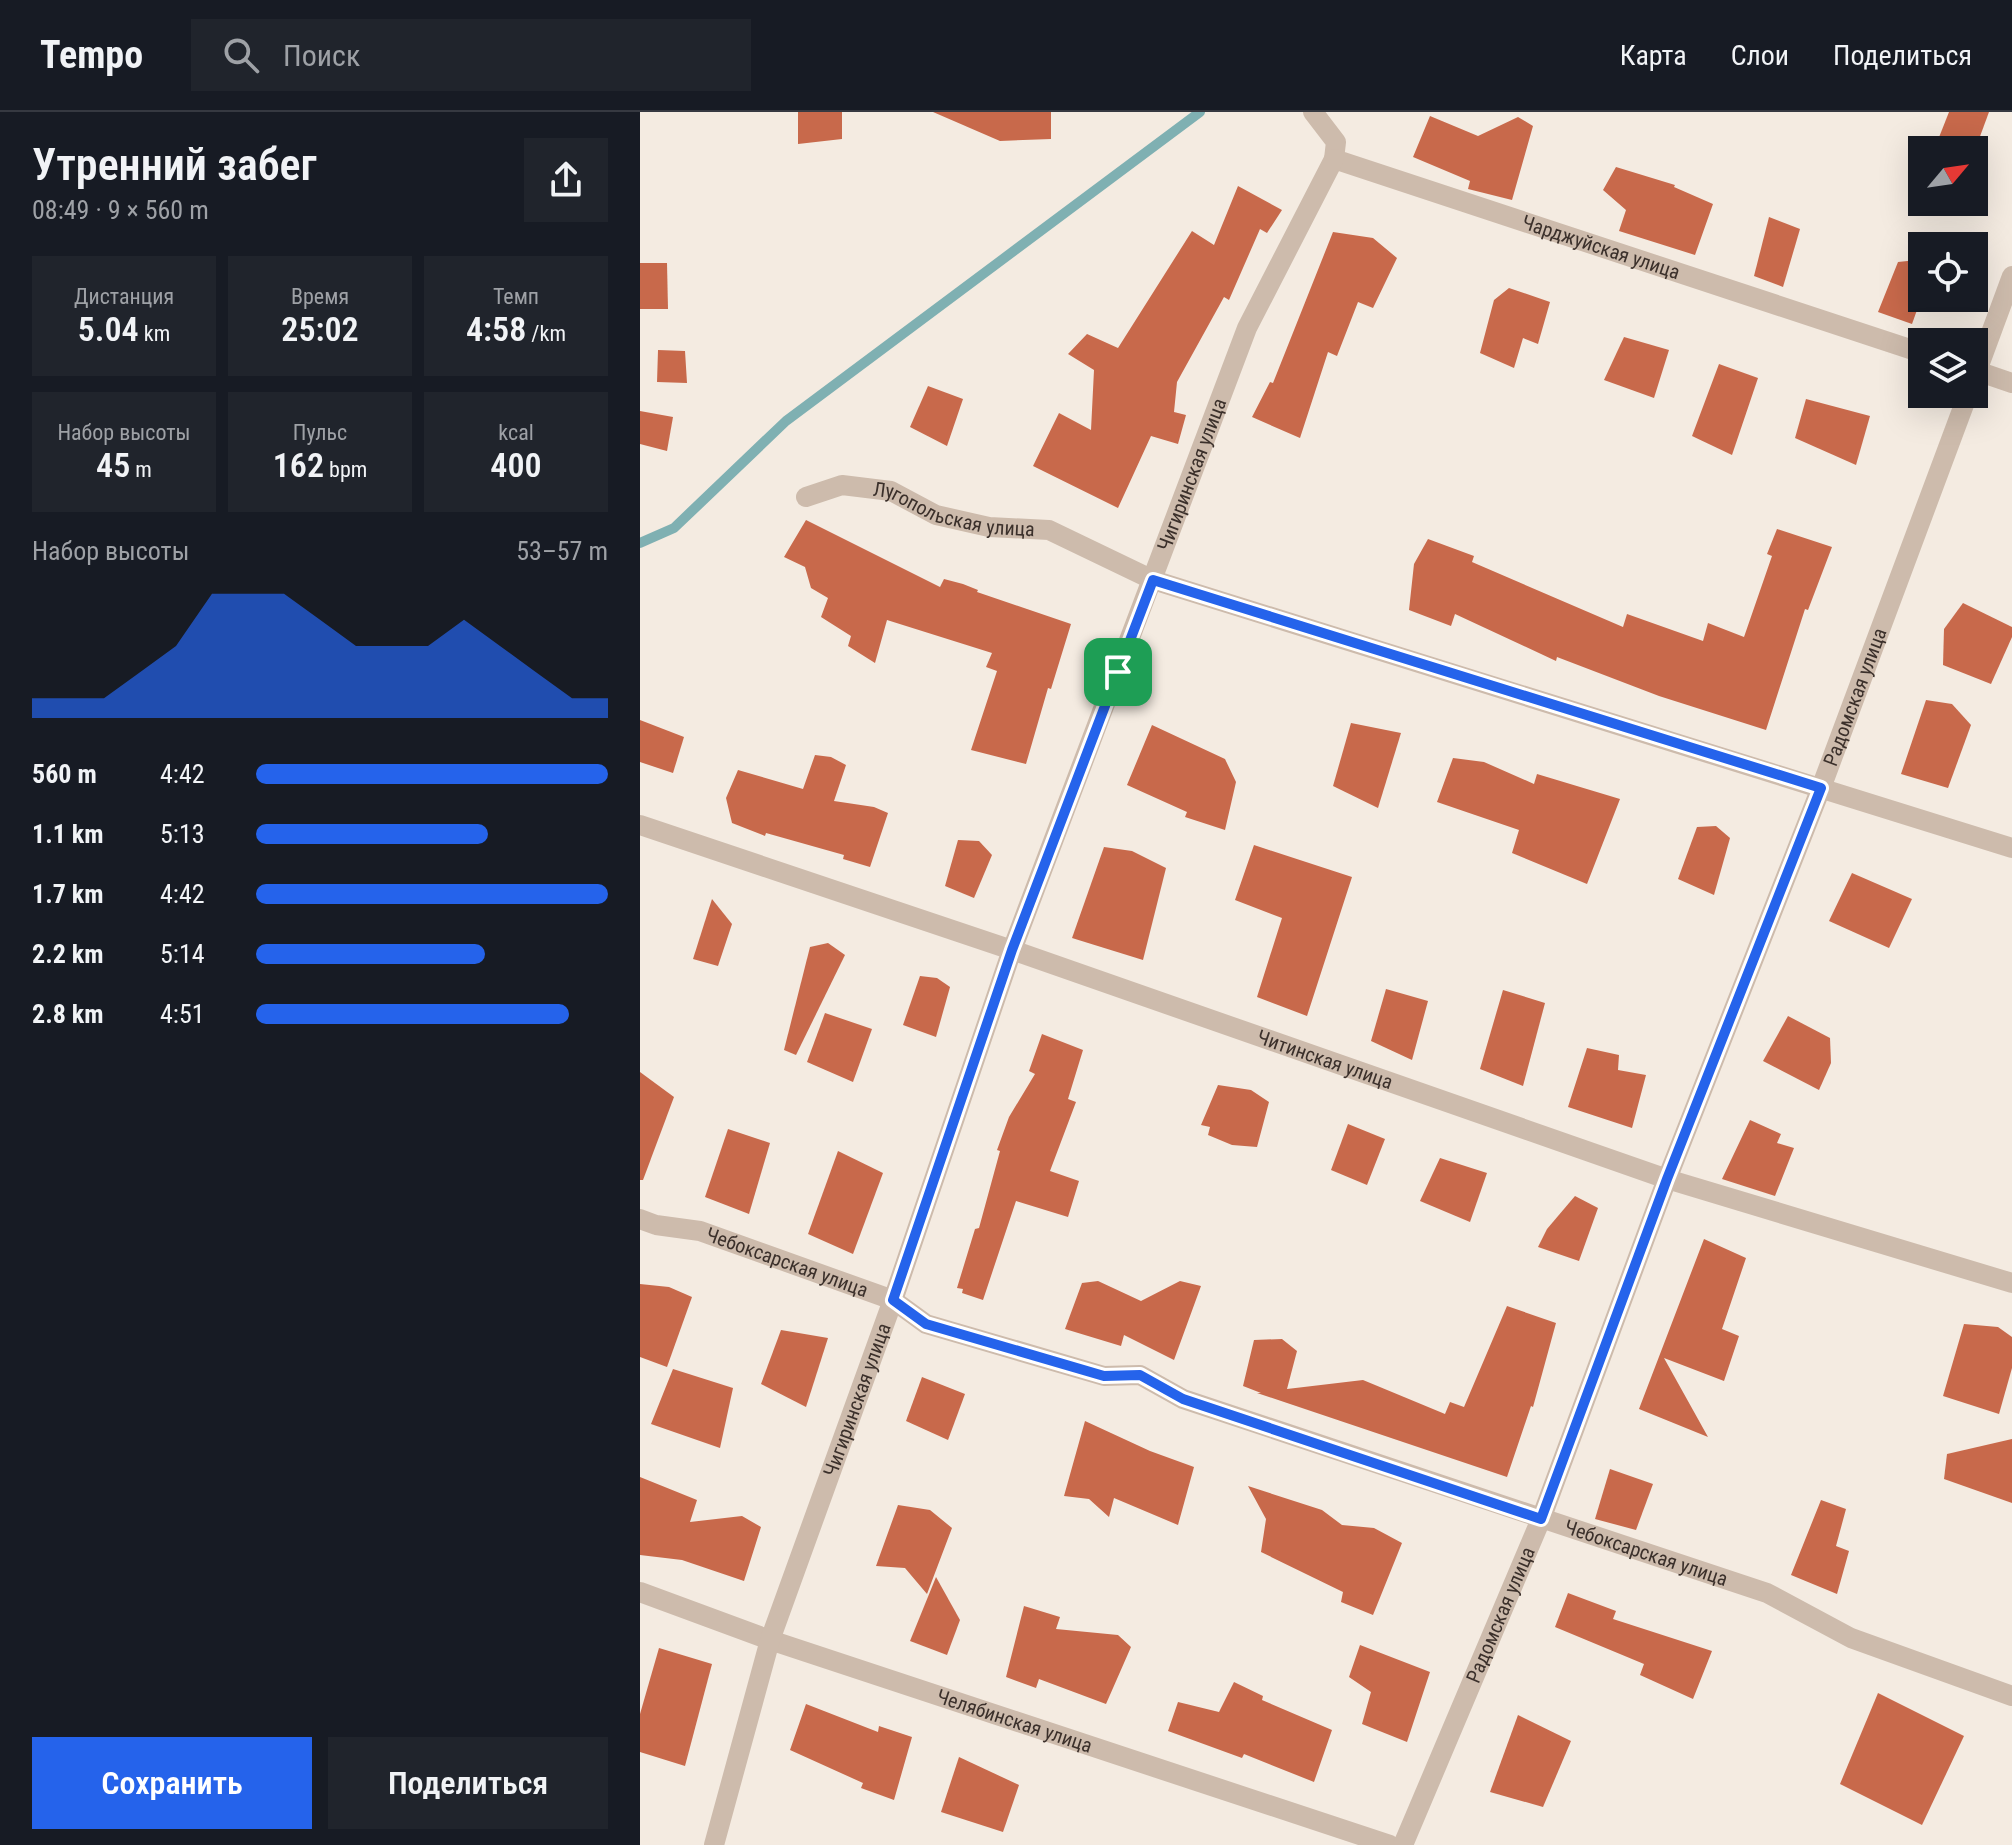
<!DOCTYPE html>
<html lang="ru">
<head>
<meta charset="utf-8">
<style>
	:root { --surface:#171b24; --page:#20242c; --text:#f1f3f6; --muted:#9ea1a6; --line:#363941; --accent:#2563eb }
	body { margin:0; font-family:"Roboto Condensed",sans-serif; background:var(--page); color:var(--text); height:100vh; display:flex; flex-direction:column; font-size:30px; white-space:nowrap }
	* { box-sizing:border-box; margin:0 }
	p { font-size:26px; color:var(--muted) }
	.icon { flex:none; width:44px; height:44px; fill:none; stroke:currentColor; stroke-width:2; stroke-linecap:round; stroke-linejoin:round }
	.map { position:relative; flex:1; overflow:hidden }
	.details { display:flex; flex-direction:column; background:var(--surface); width:640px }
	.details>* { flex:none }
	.needle { width:52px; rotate:61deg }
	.fabs { position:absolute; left:1268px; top:24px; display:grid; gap:16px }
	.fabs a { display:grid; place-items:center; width:80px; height:80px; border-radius:0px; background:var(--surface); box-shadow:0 8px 32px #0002; font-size:40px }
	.pin { position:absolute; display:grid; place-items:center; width:68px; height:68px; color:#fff; margin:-34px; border-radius:16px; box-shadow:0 4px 12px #0006 }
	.round { display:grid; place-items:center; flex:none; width:84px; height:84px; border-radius:0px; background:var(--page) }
	.overview { display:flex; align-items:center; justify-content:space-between; height:136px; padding:0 32px }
	h1 { font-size:44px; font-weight:600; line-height:60px }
	.metrics { display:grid; grid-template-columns:repeat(3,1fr); gap:12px; height:136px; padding:8px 32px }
	.metrics div { display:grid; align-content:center; border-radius:0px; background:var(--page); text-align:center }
	.metrics b { font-size:34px; font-weight:600 }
	.metrics small { font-size:22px; font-weight:400 }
	.metrics p { font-size:22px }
	.chart { height:224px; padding:16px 32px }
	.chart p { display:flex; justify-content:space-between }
	.chart svg { width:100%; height:144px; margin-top:8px; fill:var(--accent); opacity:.7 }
	.cta { display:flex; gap:16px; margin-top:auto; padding:16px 32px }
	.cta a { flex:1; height:92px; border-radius:0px; background:var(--accent); color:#fff; font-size:32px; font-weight:600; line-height:92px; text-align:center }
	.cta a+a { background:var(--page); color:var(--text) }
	ul { padding:0 32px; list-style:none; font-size:26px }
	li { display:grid; grid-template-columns:128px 96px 1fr; align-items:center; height:60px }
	li i { height:20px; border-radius:10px; background:var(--accent) }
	header { display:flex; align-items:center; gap:48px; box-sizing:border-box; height:112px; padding:0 40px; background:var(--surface); border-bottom:2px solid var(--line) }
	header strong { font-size:38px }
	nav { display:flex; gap:44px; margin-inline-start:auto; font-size:28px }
	.search { width:560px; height:72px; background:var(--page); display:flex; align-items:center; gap:20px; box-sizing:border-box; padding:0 28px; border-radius:0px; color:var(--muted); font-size:30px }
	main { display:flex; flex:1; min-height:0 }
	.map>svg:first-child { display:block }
</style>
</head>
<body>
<header>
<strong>Tempo</strong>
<div class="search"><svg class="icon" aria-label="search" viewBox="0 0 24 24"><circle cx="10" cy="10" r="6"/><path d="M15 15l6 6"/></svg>Поиск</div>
<nav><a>Карта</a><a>Слои</a><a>Поделиться</a></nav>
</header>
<main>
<section class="details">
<div class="overview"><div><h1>Утренний забег</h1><p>08:49 · 9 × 560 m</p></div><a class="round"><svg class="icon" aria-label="share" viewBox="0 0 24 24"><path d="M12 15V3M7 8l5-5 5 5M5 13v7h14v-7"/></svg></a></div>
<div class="metrics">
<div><p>Дистанция</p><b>5.04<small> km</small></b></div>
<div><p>Время</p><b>25:02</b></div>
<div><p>Темп</p><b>4:58<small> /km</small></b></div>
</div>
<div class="metrics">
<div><p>Набор высоты</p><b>45<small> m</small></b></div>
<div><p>Пульс</p><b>162<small> bpm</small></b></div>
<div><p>kcal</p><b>400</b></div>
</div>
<div class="chart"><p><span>Набор высоты</span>53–57 m</p>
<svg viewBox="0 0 160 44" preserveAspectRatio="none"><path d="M0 44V38L10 38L20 38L30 30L40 22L50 6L60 6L70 6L80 14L90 22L100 22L110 22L120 14L130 22L140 30L150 38L160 38V44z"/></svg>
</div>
<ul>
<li><b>560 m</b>4:42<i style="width:100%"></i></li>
<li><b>1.1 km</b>5:13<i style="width:66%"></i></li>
<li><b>1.7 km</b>4:42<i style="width:100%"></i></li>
<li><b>2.2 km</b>5:14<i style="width:65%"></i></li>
<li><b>2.8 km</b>4:51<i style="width:89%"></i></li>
</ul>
<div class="cta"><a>Сохранить</a><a>Поделиться</a></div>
</section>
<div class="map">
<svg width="1372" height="1733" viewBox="0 0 1372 1733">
	<rect width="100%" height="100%" fill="#f4ebe1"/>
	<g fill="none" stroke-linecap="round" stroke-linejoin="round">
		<path stroke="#7fb0b2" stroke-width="10" d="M 0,431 L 34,416 L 146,309 L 560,0"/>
	</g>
	<g fill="#c8694b">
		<path d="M 158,0 L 202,0 L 202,27 L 158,32 Z"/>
		<path d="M 293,0 L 411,0 L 411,27 L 360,29 Z"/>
		<path d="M 1309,0 L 1349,0 L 1335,38 L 1294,38 Z"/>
		<path d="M 790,4 L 838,24 L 878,5 L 893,14 L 872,88 L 828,77 L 830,69 L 773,45 Z"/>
		<path d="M 976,55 L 1035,73 L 1034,75 L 1073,92 L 1055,143 L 979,119 L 986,98 L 963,78 Z"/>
		<path d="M 598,74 L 642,98 L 627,121 L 620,117 L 589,188 L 584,185 L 537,270 L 534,300 L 546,303 L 538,332 L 511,324 L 478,396 L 393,354 L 419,301 L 451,318 L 454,258 L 428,242 L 447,222 L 478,236 L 552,119 L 574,133 Z"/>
		<path d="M 1129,105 L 1160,117 L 1143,175 L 1114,164 Z"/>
		<path d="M 693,120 L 733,126 L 757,146 L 733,196 L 718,190 L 697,244 L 688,240 L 660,326 L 612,305 L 630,270 L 633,271 Z"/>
		<path d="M 1277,148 L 1282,152 L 1282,184 L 1272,212 L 1238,200 L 1258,150 Z"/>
		<path d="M 0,151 L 27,151 L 28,197 L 0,197 Z"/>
		<path d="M 869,176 L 910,190 L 898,232 L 883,226 L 874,256 L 840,241 L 854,188 Z"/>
		<path d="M 984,225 L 1029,238 L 1014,286 L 964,268 Z"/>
		<path d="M 18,238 L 45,239 L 47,271 L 17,270 Z"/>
		<path d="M 1079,252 L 1118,266 L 1092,343 L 1052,324 Z"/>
		<path d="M 288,274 L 323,287 L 307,334 L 270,315 Z"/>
		<path d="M 1166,287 L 1230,304 L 1216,353 L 1155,326 Z"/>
		<path d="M 0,299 L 33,305 L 27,339 L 0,332 Z"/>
		<path d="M 166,408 L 300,475 L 304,467 L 323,472 L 338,478 L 337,480 L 431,512 L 411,577 L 408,576 L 386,652 L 331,638 L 357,559 L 346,555 L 352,541 L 247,508 L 235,551 L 208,534 L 211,524 L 181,505 L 188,486 L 171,476 L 165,455 L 144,445 Z"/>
		<path d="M 1137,417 L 1192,435 L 1168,498 L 1165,497 L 1126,618 L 1019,584 L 917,545 L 916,549 L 815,502 L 811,514 L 769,498 L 774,452 L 788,427 L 834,444 L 832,450 L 983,515 L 987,502 L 1063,529 L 1068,511 L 1104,525 L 1132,444 L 1127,442 Z"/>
		<path d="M 1323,491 L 1372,515 L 1372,525 L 1351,572 L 1303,553 L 1304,517 Z"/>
		<path d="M 1286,588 L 1312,592 L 1331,613 L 1308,676 L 1261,662 Z"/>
		<path d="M 0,608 L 44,625 L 33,661 L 0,650 Z"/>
		<path d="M 711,611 L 761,621 L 738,696 L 693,674 Z"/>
		<path d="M 512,613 L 585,647 L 596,670 L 585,718 L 545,705 L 547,700 L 487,673 Z"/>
		<path d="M 175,643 L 191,645 L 206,653 L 194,689 L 234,695 L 248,701 L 230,755 L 203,747 L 204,743 L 126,721 L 125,724 L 92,711 L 86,686 L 98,658 L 163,677 Z"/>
		<path d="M 813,646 L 844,650 L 894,672 L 897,662 L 980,687 L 947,772 L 872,741 L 879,718 L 797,690 Z"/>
		<path d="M 1076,714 L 1090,726 L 1074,783 L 1038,767 L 1057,715 Z"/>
		<path d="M 318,728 L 339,729 L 352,743 L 334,786 L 305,774 Z"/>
		<path d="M 614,733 L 712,765 L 667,904 L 617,885 L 642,806 L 595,788 Z"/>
		<path d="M 464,735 L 492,739 L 526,756 L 503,848 L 432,826 Z"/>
		<path d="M 1212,761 L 1272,787 L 1249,836 L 1189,809 Z"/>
		<path d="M 72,787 L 92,812 L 78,854 L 53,847 Z"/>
		<path d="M 188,831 L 205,843 L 156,943 L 144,938 L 170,835 Z"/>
		<path d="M 280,864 L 297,866 L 310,875 L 296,925 L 263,913 Z"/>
		<path d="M 746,877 L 788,889 L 772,948 L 731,929 Z"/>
		<path d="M 863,878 L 905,891 L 883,974 L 840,957 Z"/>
		<path d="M 185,901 L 232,917 L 213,970 L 167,950 Z"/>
		<path d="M 1148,904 L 1190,926 L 1191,951 L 1179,978 L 1123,949 Z"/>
		<path d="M 402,922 L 443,938 L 428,987 L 436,990 L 410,1059 L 439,1069 L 428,1105 L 376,1089 L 343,1188 L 322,1181 L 323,1177 L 317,1176 L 335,1117 L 339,1116 L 360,1039 L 357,1038 L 369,1005 L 395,962 L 389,959 Z"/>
		<path d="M 947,936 L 979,943 L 978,958 L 1006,963 L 992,1016 L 928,995 Z"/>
		<path d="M 0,960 L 34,985 L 3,1068 L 0,1068 Z"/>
		<path d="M 578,973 L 611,978 L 629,990 L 617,1035 L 592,1033 L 568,1023 L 570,1015 L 561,1013 Z"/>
		<path d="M 1110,1008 L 1141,1022 L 1137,1031 L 1154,1036 L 1135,1084 L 1082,1067 Z"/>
		<path d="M 708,1012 L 745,1027 L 727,1073 L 691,1058 Z"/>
		<path d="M 88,1017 L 130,1031 L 109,1102 L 65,1085 Z"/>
		<path d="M 198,1039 L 243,1061 L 213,1142 L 168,1122 Z"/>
		<path d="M 800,1046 L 847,1061 L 830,1110 L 780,1089 Z"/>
		<path d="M 935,1084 L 958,1096 L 939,1149 L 898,1135 L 907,1117 Z"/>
		<path d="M 1064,1127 L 1106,1146 L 1082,1217 L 1099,1224 L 1084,1269 L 1024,1246 L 1068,1325 L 999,1297 Z"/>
		<path d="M 458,1169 L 501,1189 L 540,1169 L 561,1174 L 534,1248 L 484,1223 L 481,1234 L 425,1217 L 442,1171 Z"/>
		<path d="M 0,1172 L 29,1175 L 52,1185 L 27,1255 L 0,1245 Z"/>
		<path d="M 867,1194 L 916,1211 L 893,1295 L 891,1294 L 867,1365 L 617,1281 L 621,1281 L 603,1274 L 614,1228 L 642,1227 L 657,1239 L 647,1277 L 723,1268 L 805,1302 L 810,1290 L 824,1295 Z"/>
		<path d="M 1324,1212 L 1358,1215 L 1372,1225 L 1372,1256 L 1359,1302 L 1303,1284 Z"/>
		<path d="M 141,1218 L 188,1226 L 166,1295 L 121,1272 Z"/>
		<path d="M 33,1257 L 93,1276 L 80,1336 L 11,1312 Z"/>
		<path d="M 282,1265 L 325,1282 L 308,1328 L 266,1309 Z"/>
		<path d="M 445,1309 L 510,1339 L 554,1355 L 538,1413 L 474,1386 L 469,1405 L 449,1387 L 424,1384 Z"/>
		<path d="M 1372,1327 L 1372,1391 L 1304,1367 L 1307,1342 Z"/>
		<path d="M 970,1357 L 1013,1372 L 996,1418 L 955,1407 Z"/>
		<path d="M 0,1365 L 57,1388 L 50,1410 L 102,1404 L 121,1415 L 104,1469 L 42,1448 L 0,1443 Z"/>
		<path d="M 608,1374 L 682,1398 L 702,1413 L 734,1416 L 762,1431 L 733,1503 L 701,1490 L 703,1480 L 621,1440 L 626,1407 Z"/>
		<path d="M 1181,1388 L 1206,1397 L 1196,1434 L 1209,1439 L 1197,1482 L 1151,1463 Z"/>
		<path d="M 258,1393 L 290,1398 L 312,1416 L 287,1482 L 265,1456 L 236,1454 Z"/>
		<path d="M 296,1465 L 320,1508 L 307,1543 L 270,1529 Z"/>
		<path d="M 928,1481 L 976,1499 L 973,1507 L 1072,1539 L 1053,1587 L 1000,1563 L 1004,1552 L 915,1515 Z"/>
		<path d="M 384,1494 L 420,1505 L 416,1517 L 478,1523 L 491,1535 L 466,1592 L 399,1567 L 396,1576 L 366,1565 Z"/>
		<path d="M 720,1533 L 790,1560 L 767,1630 L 722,1612 L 731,1580 L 709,1565 Z"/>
		<path d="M 19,1536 L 72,1552 L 45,1654 L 0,1640 L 0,1602 Z"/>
		<path d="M 594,1570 L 623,1584 L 622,1588 L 692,1618 L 674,1670 L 604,1642 L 602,1646 L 528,1619 L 538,1590 L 579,1600 Z"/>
		<path d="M 1238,1581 L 1324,1624 L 1282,1713 L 1200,1672 Z"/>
		<path d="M 166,1592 L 238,1620 L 239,1614 L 272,1625 L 254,1688 L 221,1676 L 223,1671 L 150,1638 Z"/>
		<path d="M 878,1603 L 931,1629 L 903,1695 L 850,1680 Z"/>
		<path d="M 319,1645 L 379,1673 L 363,1720 L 301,1700 Z"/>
	</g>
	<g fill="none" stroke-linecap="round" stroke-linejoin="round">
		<g stroke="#cdbbac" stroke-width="20">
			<path id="s1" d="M 673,0 L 696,30 L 694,47 L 1282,241"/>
			<path d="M 1334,258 L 1372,271"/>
			<path d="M 1334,267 L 1372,164"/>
			<path id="s2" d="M 166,385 L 202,373 L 251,379 L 296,403 L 349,415 L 409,418 L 513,468 L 1372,736"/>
			<path id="s3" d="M 0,713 L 372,838 L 1027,1067 L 1372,1171"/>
			<path id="s4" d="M 0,1107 L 16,1113 L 60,1119 L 253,1188 L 286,1212 L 464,1264 L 500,1263 L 543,1287 L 1127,1481 L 1211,1526 L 1372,1584"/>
			<path id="s5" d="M 0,1480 L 130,1528 L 750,1733"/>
			<path id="s6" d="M 74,1733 L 130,1528 L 253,1188 L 372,838 L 607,216 L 694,47"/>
			<path id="s7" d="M 763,1733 L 901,1407 L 1027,1067 L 1181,676 L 1328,282"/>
		</g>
	</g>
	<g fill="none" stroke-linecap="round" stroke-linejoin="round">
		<defs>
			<path id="route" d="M 513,468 L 1181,676 L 1027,1067 L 901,1407 L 543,1287 L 500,1263 L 464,1264 L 286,1212 L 253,1188 L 372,838 Z"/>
		</defs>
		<use href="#route" stroke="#fff" stroke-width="16"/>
		<use href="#route" stroke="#2563eb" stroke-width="10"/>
	</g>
	<g text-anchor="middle" stroke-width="6" stroke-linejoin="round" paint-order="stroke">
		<g font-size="20" fill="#3b302b" stroke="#fbf5ee">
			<text dy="7" stroke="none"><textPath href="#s1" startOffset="336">Чарджуйская улица</textPath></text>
			<text dy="7" stroke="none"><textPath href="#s6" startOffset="1452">Чигиринская улица</textPath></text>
			<text dy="7" stroke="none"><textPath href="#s2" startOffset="154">Лугопольская улица</textPath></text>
			<text dy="7" stroke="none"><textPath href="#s7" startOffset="1234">Радомская улица</textPath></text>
			<text dy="7" stroke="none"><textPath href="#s3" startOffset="724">Читинская улица</textPath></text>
			<text dy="7" stroke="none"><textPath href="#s4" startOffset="154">Чебоксарская улица</textPath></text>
			<text dy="7" stroke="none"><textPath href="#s6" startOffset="468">Чигиринская улица</textPath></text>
			<text dy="7" stroke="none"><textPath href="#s4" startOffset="1066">Чебоксарская улица</textPath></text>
			<text dy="7" stroke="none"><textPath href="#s7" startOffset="250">Радомская улица</textPath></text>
			<text dy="7" stroke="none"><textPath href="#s5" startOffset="396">Челябинская улица</textPath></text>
		</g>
	</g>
</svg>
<div class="fabs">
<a><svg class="needle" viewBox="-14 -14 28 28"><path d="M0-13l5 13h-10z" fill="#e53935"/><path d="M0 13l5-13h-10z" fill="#9ea1a6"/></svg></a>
<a><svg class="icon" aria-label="locate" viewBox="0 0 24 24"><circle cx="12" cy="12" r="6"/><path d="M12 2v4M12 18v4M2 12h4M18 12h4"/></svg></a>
<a><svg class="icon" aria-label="layers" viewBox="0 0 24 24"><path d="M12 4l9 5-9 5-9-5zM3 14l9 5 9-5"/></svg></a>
</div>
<div class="pin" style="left:478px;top:560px;background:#1e9e55"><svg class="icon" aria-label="arrive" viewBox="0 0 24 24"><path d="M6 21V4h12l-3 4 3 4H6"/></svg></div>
</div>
</main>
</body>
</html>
